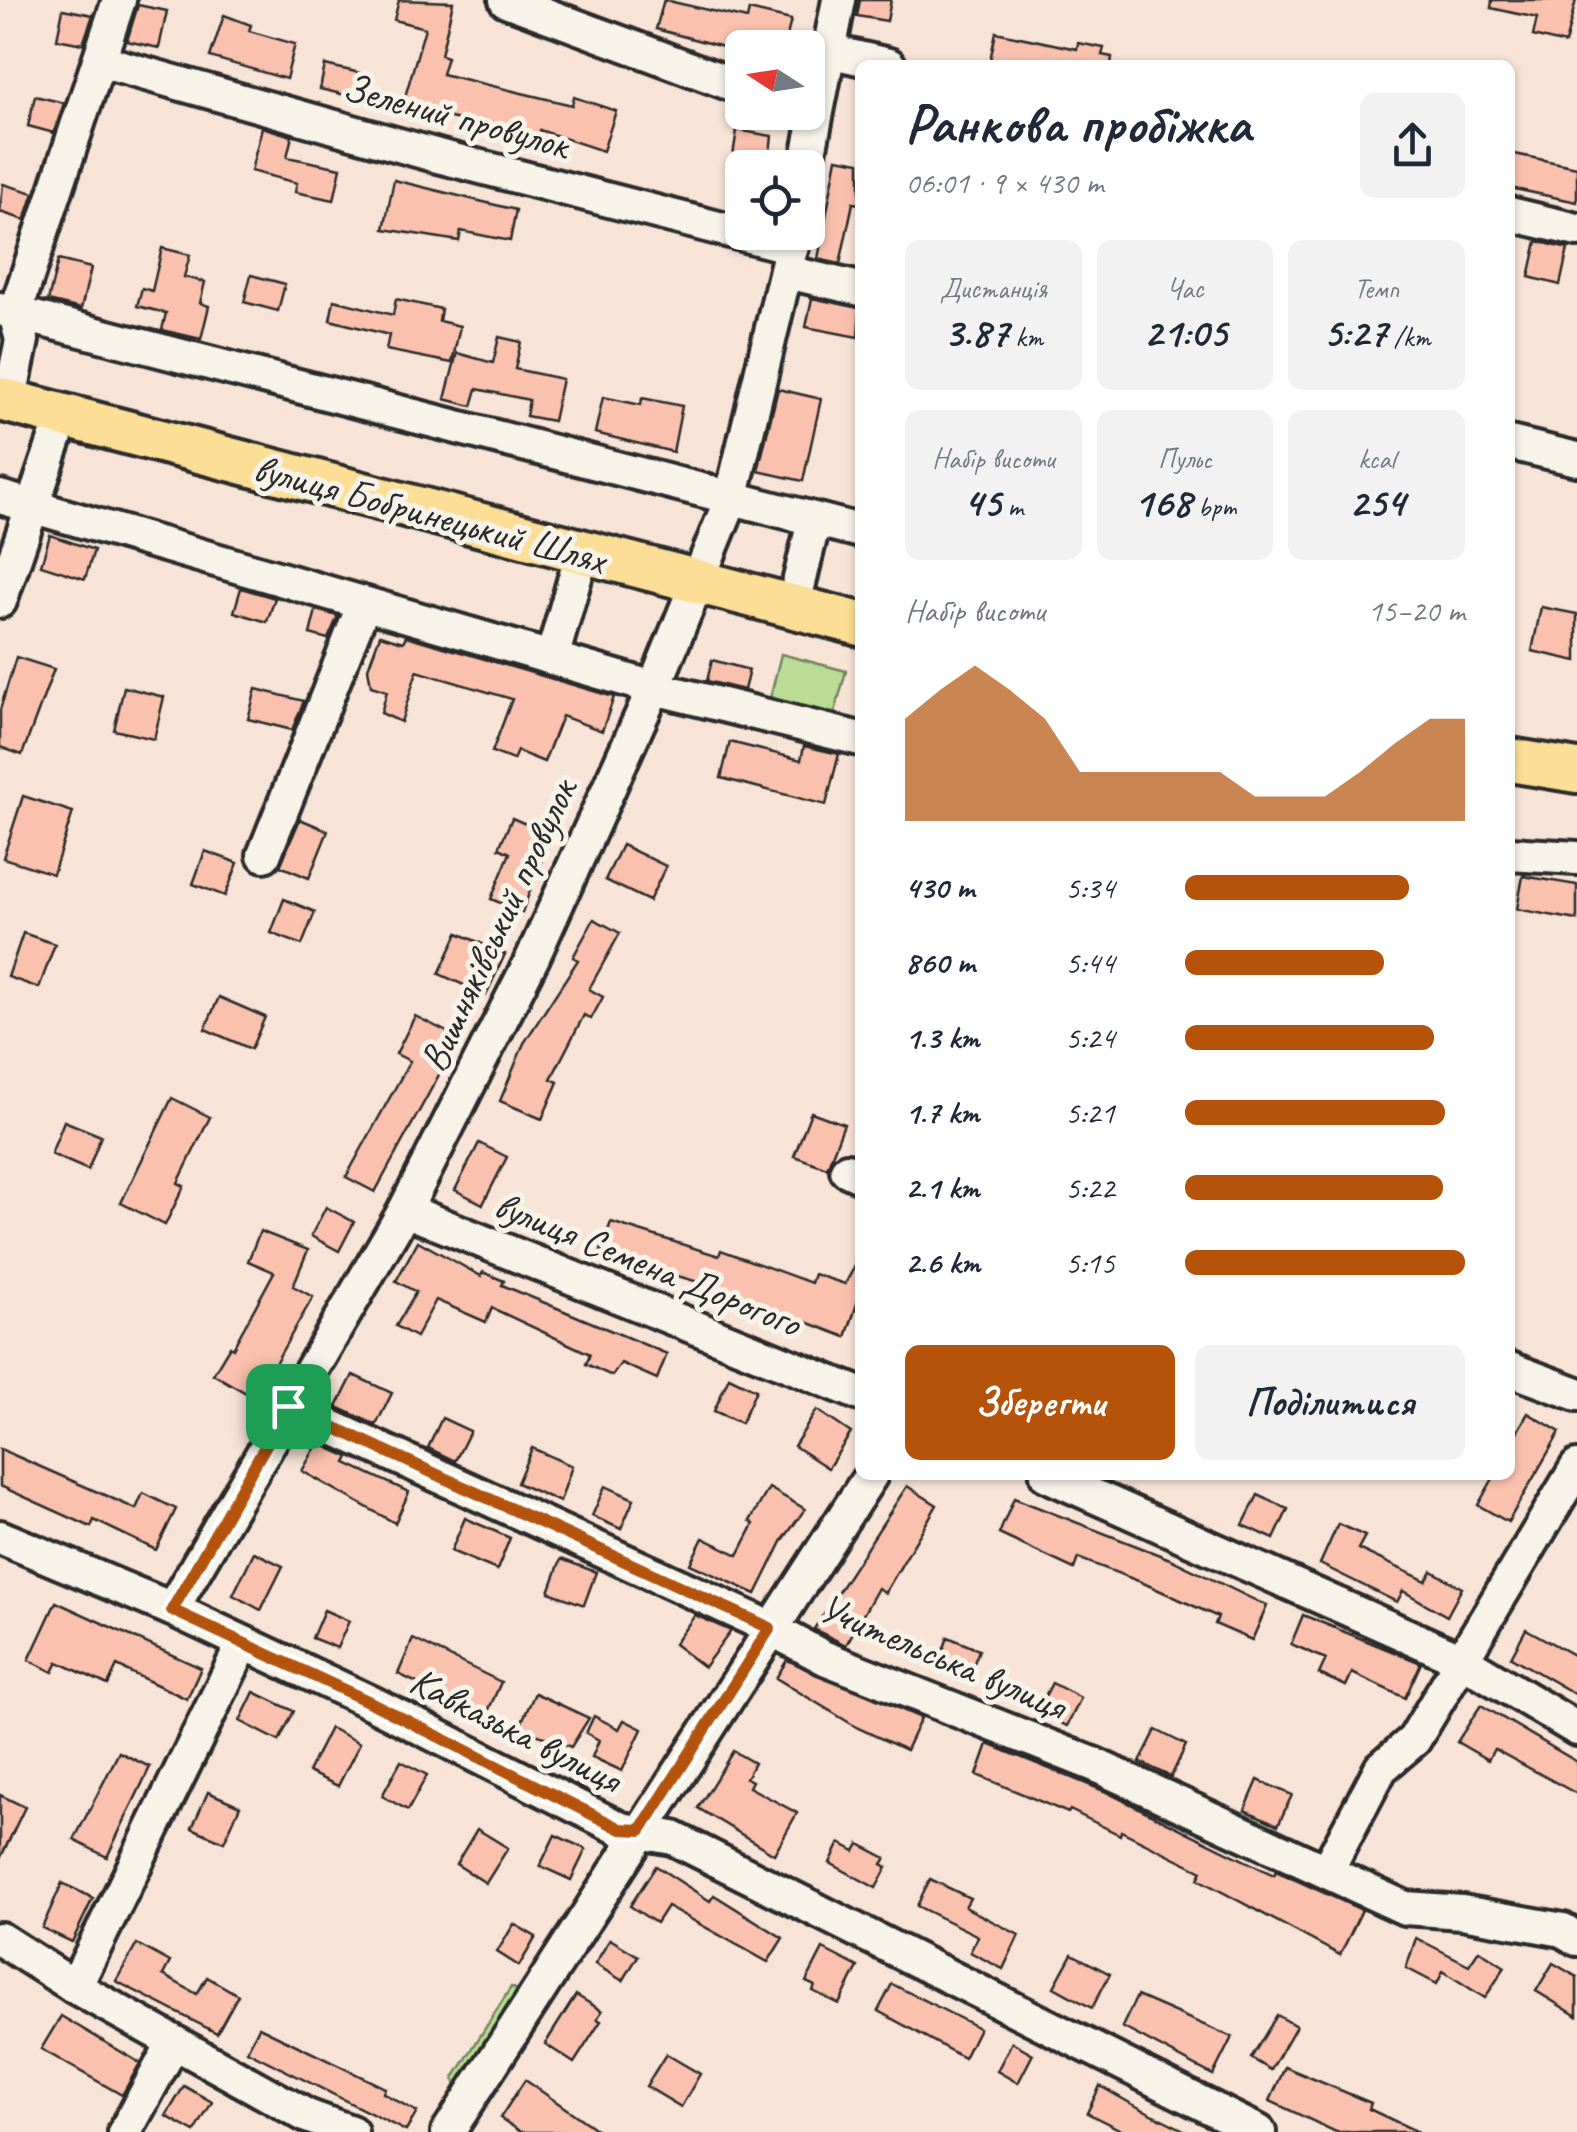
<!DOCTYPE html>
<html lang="uk">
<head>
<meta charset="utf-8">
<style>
	:root { --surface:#fff; --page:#f2f2f3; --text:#1f2937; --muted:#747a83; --accent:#b45309 }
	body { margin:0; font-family:Caveat,sans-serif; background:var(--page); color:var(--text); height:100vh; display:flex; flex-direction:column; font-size:38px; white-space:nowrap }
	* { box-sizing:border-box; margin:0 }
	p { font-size:32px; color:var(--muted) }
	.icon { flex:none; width:55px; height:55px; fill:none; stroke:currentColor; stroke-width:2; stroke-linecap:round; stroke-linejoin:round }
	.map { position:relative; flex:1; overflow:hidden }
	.details { position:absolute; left:855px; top:60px; width:660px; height:1420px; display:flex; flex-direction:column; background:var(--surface); border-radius:15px; box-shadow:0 2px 8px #0004 }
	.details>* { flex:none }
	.needle { width:65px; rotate:282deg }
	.controls { position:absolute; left:725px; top:30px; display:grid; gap:20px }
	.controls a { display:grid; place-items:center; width:100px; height:100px; border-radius:15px; background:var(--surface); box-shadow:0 2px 8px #0004; font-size:50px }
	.pin { position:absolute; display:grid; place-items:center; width:85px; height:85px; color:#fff; margin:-42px; border-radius:20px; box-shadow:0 5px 15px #0006 }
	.round { display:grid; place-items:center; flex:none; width:105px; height:105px; border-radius:15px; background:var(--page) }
	.headline { display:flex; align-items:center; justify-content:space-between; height:170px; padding:0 50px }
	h1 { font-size:55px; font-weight:800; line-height:75px }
	.stats { display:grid; grid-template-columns:repeat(3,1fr); gap:15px; height:170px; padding:10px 50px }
	.stats div { display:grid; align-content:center; border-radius:15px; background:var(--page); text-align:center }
	.stats b { font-size:42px; font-weight:800 }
	.stats small { font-size:28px; font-weight:400 }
	.stats p { font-size:28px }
	.chart { height:280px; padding:20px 50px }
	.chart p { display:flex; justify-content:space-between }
	.chart svg { width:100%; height:180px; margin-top:10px; fill:var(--accent); opacity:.7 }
	.cta { display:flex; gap:20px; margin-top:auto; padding:20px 50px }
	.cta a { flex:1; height:115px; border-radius:15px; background:var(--accent); color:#fff; font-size:40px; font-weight:800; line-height:115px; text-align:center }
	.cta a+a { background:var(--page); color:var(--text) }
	ul { padding:0 50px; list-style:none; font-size:32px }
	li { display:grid; grid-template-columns:160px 120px 1fr; align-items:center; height:75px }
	li i { height:25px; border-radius:12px; background:var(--accent) }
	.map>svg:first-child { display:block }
</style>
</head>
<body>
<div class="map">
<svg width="1577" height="2132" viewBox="0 0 1577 2132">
	<rect width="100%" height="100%" fill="#f8e4d7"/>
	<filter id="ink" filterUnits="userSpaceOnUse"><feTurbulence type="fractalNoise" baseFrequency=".01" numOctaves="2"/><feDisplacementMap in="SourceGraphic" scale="20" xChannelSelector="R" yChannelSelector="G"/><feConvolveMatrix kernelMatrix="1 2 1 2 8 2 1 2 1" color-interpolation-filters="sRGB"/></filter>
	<g filter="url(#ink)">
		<g fill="#badc95" stroke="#728460" stroke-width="2.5">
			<path d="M 781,654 L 846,671 L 832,723 L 768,707 Z"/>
			<path d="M 511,1987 L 523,1992 L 457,2092 L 454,2078 Z"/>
		</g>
		<g fill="#fac2ae" stroke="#2b2b2b" stroke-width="2.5">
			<path d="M 399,0 L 453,2 L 441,55 L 447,57 L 442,74 L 572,105 L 574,97 L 616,111 L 603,151 L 540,130 L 538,138 L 402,107 L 425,28 L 394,20 Z"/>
			<path d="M 664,0 L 747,19 L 749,10 L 791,20 L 784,48 L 742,48 L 742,52 L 656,29 Z"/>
			<path d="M 860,0 L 891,0 L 887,21 L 857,16 Z"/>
			<path d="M 1492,0 L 1576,0 L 1565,44 L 1533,36 L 1537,18 L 1491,8 Z"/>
			<path d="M 138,5 L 167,11 L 159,48 L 127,41 Z"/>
			<path d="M 63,9 L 93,15 L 83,44 L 57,39 Z"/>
			<path d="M 224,15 L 251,25 L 249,31 L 295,44 L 286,79 L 210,57 Z"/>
			<path d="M 996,32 L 1077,49 L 1078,43 L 1104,48 L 1102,55 L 1112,57 L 1111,65 L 989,65 Z"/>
			<path d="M 325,65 L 360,73 L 354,97 L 320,89 Z"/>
			<path d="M 35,96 L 64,103 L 54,133 L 28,126 Z"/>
			<path d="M 262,127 L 292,136 L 287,157 L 341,168 L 334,200 L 295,192 L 297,183 L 251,171 Z"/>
			<path d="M 737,130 L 772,136 L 768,168 L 731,168 Z"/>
			<path d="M 1510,153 L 1577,167 L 1577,202 L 1510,188 Z"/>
			<path d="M 837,158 L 860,162 L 860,204 L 853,203 L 840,264 L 818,259 Z"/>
			<path d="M 394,180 L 516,210 L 510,241 L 461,231 L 459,241 L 384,229 Z"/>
			<path d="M 3,184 L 34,193 L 25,220 L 0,212 Z"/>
			<path d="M 1537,241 L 1568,249 L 1560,285 L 1529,277 Z"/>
			<path d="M 162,248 L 190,255 L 184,277 L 205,282 L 200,303 L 209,306 L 201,339 L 162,330 L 166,313 L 137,306 L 142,288 L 152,291 Z"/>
			<path d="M 58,260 L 91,268 L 81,309 L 48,301 Z"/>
			<path d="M 251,275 L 285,284 L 278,311 L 244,302 Z"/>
			<path d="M 812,298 L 860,308 L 858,337 L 806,327 Z"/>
			<path d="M 396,299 L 441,309 L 439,321 L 460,326 L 452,363 L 386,350 L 389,335 L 330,320 L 334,300 L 393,315 Z"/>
			<path d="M 499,337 L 521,342 L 515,369 L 562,379 L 553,421 L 526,416 L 529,400 L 477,389 L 472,406 L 445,399 L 457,353 L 493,363 Z"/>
			<path d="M 778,389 L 821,399 L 803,481 L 758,471 Z"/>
			<path d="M 603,397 L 641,405 L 642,398 L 682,406 L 673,452 L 595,433 Z"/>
			<path d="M 50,535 L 94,550 L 85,579 L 41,565 Z"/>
			<path d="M 241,588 L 275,598 L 267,622 L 234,612 Z"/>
			<path d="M 1541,607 L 1577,614 L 1577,661 L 1532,651 Z"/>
			<path d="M 316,610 L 338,616 L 328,639 L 310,634 Z"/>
			<path d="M 380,635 L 403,642 L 406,636 L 614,697 L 602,731 L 562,716 L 544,762 L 517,751 L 513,760 L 492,752 L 512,699 L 417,671 L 401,722 L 381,713 L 387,691 L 371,686 L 368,668 Z"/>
			<path d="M 16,657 L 54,669 L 22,755 L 0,747 L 0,710 Z"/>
			<path d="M 712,660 L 749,670 L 744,690 L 707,681 Z"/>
			<path d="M 124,687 L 164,697 L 154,739 L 114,730 Z"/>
			<path d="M 256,689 L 304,701 L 292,730 L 248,719 Z"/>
			<path d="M 730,742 L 801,760 L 804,746 L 839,754 L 826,805 L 721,778 Z"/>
			<path d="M 23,796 L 73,812 L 53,874 L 3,858 Z"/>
			<path d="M 512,818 L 551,835 L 522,912 L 491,899 L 510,853 L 499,848 Z"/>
			<path d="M 300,819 L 328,831 L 309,878 L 280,866 Z"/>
			<path d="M 622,845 L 666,866 L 649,901 L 605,880 Z"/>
			<path d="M 205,851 L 238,863 L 225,896 L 193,884 Z"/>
			<path d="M 1523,876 L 1577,885 L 1577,920 L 1517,909 Z"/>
			<path d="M 284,899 L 315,912 L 302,945 L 271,933 Z"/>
			<path d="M 594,919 L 620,933 L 589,989 L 603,997 L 591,1019 L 584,1015 L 551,1079 L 558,1082 L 542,1119 L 500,1101 L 524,1043 L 578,960 L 573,957 Z"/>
			<path d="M 23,933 L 55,944 L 39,988 L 8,977 Z"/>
			<path d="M 458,933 L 505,954 L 486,995 L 439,974 Z"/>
			<path d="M 219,997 L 265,1017 L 251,1049 L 205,1029 Z"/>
			<path d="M 415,1016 L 459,1038 L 375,1192 L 346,1177 L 410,1061 L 396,1054 Z"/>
			<path d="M 172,1098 L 210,1117 L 178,1183 L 184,1186 L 165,1225 L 121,1203 Z"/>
			<path d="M 811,1112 L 844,1124 L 827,1168 L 794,1156 Z"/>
			<path d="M 64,1121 L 101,1136 L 88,1170 L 51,1154 Z"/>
			<path d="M 479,1143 L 507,1157 L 483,1204 L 455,1190 Z"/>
			<path d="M 326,1207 L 354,1222 L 339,1251 L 311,1236 Z"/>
			<path d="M 611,1222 L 719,1256 L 721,1250 L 811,1283 L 814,1274 L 845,1284 L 860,1257 L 860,1295 L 846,1337 L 709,1285 L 600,1254 Z"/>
			<path d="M 260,1231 L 308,1250 L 293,1286 L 313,1297 L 255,1398 L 213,1374 L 230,1346 L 233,1348 L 274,1272 L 248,1261 Z"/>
			<path d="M 418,1241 L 481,1276 L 483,1272 L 504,1281 L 502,1285 L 667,1354 L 657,1379 L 621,1363 L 612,1376 L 586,1364 L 590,1354 L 492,1308 L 486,1322 L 436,1300 L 416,1337 L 396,1326 L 416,1292 L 396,1281 Z"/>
			<path d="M 353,1375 L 392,1393 L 376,1425 L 337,1407 Z"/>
			<path d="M 729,1377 L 756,1390 L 741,1423 L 714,1411 Z"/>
			<path d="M 817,1410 L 851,1433 L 828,1468 L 794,1446 Z"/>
			<path d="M 1528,1413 L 1560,1432 L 1508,1522 L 1478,1505 L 1495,1475 L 1510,1475 L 1510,1444 Z"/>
			<path d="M 442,1418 L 470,1431 L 455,1461 L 428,1448 Z"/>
			<path d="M 318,1443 L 349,1457 L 346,1463 L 409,1492 L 395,1523 L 302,1471 Z"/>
			<path d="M 532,1448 L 572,1466 L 560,1502 L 517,1483 Z"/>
			<path d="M 0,1449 L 136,1509 L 143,1493 L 176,1509 L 156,1550 L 94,1520 L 91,1527 L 0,1486 Z"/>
			<path d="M 605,1486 L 634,1499 L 621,1529 L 592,1516 Z"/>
			<path d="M 907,1486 L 937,1505 L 885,1593 L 878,1588 L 846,1645 L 814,1629 Z"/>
			<path d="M 769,1488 L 805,1509 L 783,1540 L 756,1594 L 690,1564 L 703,1538 L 738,1555 L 754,1524 L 750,1521 Z"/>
			<path d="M 1258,1495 L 1288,1509 L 1274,1539 L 1243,1525 Z"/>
			<path d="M 1014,1498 L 1170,1559 L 1267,1606 L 1252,1640 L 1215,1624 L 1218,1617 L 1141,1582 L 1078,1558 L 1074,1569 L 999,1534 Z"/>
			<path d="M 465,1518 L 510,1538 L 497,1570 L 451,1551 Z"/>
			<path d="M 1338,1524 L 1365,1536 L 1358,1549 L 1426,1581 L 1432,1571 L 1462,1588 L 1447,1616 L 1403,1591 L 1397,1602 L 1320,1564 Z"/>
			<path d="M 254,1552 L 283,1566 L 261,1610 L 233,1595 Z"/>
			<path d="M 561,1559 L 596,1572 L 584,1605 L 549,1592 Z"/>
			<path d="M 56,1602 L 201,1668 L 187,1699 L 117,1666 L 108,1685 L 58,1662 L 53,1672 L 29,1660 Z"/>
			<path d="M 324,1610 L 349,1621 L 337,1648 L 312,1638 Z"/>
			<path d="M 695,1615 L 731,1631 L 704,1667 L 674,1644 Z"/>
			<path d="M 1303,1615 L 1421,1663 L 1405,1698 L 1352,1673 L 1346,1686 L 1319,1674 L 1326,1659 L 1291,1644 Z"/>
			<path d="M 1526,1629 L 1577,1657 L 1577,1695 L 1511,1657 Z"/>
			<path d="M 948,1637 L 979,1650 L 968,1679 L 937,1667 Z"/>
			<path d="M 413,1639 L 501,1682 L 486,1716 L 398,1674 Z"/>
			<path d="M 787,1660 L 921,1718 L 906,1750 L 858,1728 L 776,1678 Z"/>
			<path d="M 1052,1683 L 1081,1698 L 1067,1726 L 1037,1711 Z"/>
			<path d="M 254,1692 L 294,1711 L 279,1741 L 240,1721 Z"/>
			<path d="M 535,1693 L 589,1718 L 571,1747 L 519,1728 Z"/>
			<path d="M 1481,1705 L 1577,1762 L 1577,1794 L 1494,1749 L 1488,1760 L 1457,1742 Z"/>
			<path d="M 594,1716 L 619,1729 L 624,1720 L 642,1729 L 622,1771 L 592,1757 L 599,1740 L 586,1733 Z"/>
			<path d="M 330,1728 L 360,1743 L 338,1786 L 308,1772 Z"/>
			<path d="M 1156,1730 L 1186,1745 L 1171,1777 L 1140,1762 Z"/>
			<path d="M 988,1744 L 1104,1791 L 1274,1875 L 1276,1871 L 1362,1910 L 1340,1955 L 1198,1879 L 1202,1871 L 1121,1831 L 1120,1835 L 1070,1810 L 1068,1813 L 977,1775 Z"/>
			<path d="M 733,1751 L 754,1763 L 746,1778 L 752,1781 L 749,1787 L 797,1813 L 774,1854 L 698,1808 Z"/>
			<path d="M 119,1752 L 150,1767 L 107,1857 L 74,1840 Z"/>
			<path d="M 401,1761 L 427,1775 L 408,1810 L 382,1796 Z"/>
			<path d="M 1258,1780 L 1292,1795 L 1278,1825 L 1245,1810 Z"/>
			<path d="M 208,1792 L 240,1806 L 224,1842 L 192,1828 Z"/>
			<path d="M 0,1795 L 25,1807 L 0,1859 Z"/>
			<path d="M 477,1829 L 508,1848 L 486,1883 L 456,1864 Z"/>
			<path d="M 555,1835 L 586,1849 L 571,1880 L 540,1866 Z"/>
			<path d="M 840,1843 L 855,1851 L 859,1844 L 886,1858 L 882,1864 L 887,1867 L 876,1888 L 830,1863 Z"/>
			<path d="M 656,1866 L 710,1901 L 714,1895 L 783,1938 L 768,1962 L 667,1906 L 656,1923 L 630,1906 Z"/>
			<path d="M 930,1879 L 970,1898 L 965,1907 L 1019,1935 L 1003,1969 L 970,1952 L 978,1936 L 917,1906 Z"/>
			<path d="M 62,1883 L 93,1898 L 72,1942 L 42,1928 Z"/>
			<path d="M 514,1924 L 536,1937 L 519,1966 L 497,1952 Z"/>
			<path d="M 1416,1938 L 1469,1965 L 1479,1950 L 1505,1967 L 1485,1998 L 1443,1971 L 1437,1984 L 1406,1968 Z"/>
			<path d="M 610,1939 L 638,1956 L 623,1981 L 595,1964 Z"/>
			<path d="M 137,1944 L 170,1962 L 163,1975 L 197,1994 L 207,1977 L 238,1995 L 217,2033 L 116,1981 Z"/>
			<path d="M 823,1949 L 858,1967 L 839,2004 L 813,1991 L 815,1986 L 806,1982 Z"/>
			<path d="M 1072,1954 L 1110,1974 L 1092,2008 L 1054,1987 Z"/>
			<path d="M 1553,1963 L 1577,1977 L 1577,2016 L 1536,1991 Z"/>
			<path d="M 892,1984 L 979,2028 L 964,2058 L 878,2011 Z"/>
			<path d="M 576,1995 L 602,2011 L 597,2019 L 601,2021 L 574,2063 L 545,2044 Z"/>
			<path d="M 1137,1996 L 1232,2037 L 1213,2075 L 1122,2027 Z"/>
			<path d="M 1277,2015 L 1296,2026 L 1271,2070 L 1251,2058 Z"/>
			<path d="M 61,2016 L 140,2063 L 122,2095 L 41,2049 Z"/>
			<path d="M 259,2027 L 385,2088 L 383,2093 L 417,2112 L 406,2131 L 247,2051 Z"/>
			<path d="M 1012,2042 L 1033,2054 L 1018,2083 L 997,2071 Z"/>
			<path d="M 666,2054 L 700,2074 L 681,2107 L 646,2086 Z"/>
			<path d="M 1285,2067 L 1371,2103 L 1369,2109 L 1418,2132 L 1336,2132 L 1270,2101 Z"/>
			<path d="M 525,2080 L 600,2132 L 521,2132 L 500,2118 Z"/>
			<path d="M 184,2086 L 212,2102 L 195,2132 L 166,2116 Z"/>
			<path d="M 1100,2086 L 1130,2103 L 1188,2132 L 1125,2132 L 1087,2113 Z"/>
		</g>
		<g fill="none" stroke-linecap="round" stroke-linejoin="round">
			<defs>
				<g id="minor">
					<path d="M 506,0 L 742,88"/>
					<path d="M 828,51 L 889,65"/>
					<path d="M 100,61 L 438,156 L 792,247"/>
					<path d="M 806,168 L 839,0"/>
					<path d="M 1510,214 L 1577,230"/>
					<path d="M 787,272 L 860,289"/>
					<path d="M 0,309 L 860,531"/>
					<path d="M 9,402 L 22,340 L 15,313 L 119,0"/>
					<path d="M 1510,443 L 1577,459"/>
					<path d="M 0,497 L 654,688 L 860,739"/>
					<path d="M 0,601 L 63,416"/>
					<path d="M 793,608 L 814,521"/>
					<path d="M 552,658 L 582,553"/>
					<path d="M 1510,854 L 1577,858"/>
					<path d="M 264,855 L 364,604"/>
					<path d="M 847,1170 L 860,1176"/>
					<path d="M 405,1210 L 860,1394"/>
					<path d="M 1510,1369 L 1577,1394"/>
					<path d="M 288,1407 L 754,1620 L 825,1658 L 1093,1764 L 1405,1908 L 1462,1912 L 1563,1930 L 1577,1939"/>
					<path d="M 1047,1475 L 1462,1660 L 1577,1729"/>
					<path d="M 0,1537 L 172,1609 L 372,1703 L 621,1829 L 673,1838 L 1259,2132"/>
					<path d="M 172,1609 L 405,1210 L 533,957 L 654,688 L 731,499 L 795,232"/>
					<path d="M 1327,1870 L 1381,1768 L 1414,1740 L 1577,1467"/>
					<path d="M 0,1939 L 75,1987 L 242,1646"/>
					<path d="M 75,1987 L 307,2116 L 351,2132"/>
					<path d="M 125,2132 L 173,2044"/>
					<path d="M 448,2132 L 871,1475"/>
				</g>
				<g id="major">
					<path d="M 0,399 L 860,624"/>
					<path d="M 1510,760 L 1577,771"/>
				</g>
			</defs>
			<use href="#minor" stroke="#2b2b2b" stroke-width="40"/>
			<use href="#major" stroke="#2b2b2b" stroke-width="50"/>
			<use href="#minor" stroke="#f7f3e8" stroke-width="32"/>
			<use href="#major" stroke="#fcde96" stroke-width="42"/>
		</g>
	</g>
	<g fill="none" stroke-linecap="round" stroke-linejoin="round" filter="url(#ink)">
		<defs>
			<path id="route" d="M 288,1406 L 770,1628 L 641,1830 L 621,1829 L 372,1703 L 172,1610 Z"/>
		</defs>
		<use href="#route" stroke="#fff" stroke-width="20"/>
		<use href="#route" stroke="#b45309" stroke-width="12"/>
	</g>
	<g text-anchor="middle" stroke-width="10" stroke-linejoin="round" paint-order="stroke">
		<g font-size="40" fill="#2b2b2b" stroke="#f7f3e8">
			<text transform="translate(456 115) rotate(15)" y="14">Зелений провулок</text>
			<text transform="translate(430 513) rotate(15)" y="14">вулиця Бобринецький Шлях</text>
			<text transform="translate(497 925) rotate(-65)" y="14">Вишняківський провулок</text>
			<text transform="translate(648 1263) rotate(22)" y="14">вулиця Семена Дорогого</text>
			<text transform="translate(943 1656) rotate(23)" y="14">Учительська вулиця</text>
			<text transform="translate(516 1729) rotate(27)" y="14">Кавказька вулиця</text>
		</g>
	</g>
</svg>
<div class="controls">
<a><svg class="needle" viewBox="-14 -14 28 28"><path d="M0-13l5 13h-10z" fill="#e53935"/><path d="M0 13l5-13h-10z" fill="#747a83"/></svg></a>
<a><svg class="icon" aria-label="locate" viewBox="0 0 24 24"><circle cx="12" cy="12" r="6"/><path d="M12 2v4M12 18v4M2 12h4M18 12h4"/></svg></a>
</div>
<div class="pin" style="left:288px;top:1406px;background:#1e9e55"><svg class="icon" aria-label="arrive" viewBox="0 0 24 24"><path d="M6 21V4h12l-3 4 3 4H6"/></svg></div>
<section class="details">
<div class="headline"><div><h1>Ранкова пробіжка</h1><p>06:01 · 9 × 430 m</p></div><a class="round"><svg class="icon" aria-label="share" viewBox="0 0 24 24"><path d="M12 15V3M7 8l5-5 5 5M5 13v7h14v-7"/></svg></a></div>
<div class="stats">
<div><p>Дистанція</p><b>3.87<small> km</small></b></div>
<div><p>Час</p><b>21:05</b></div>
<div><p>Темп</p><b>5:27<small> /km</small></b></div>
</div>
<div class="stats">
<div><p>Набір висоти</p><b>45<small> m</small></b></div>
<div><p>Пульс</p><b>168<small> bpm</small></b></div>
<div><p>kcal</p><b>254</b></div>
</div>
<div class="chart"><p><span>Набір висоти</span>15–20 m</p>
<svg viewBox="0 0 160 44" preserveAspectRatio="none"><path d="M0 44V19L10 12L20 6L30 12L40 19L50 32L60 32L70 32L80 32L90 32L100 38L110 38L120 38L130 32L140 25L150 19L160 19V44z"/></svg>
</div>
<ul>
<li><b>430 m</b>5:34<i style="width:80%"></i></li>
<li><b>860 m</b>5:44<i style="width:71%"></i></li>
<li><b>1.3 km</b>5:24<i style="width:89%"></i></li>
<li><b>1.7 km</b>5:21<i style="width:93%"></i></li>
<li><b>2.1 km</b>5:22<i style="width:92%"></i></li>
<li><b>2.6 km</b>5:15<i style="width:100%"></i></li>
</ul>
<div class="cta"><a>Зберегти</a><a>Поділитися</a></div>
</section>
</div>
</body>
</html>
